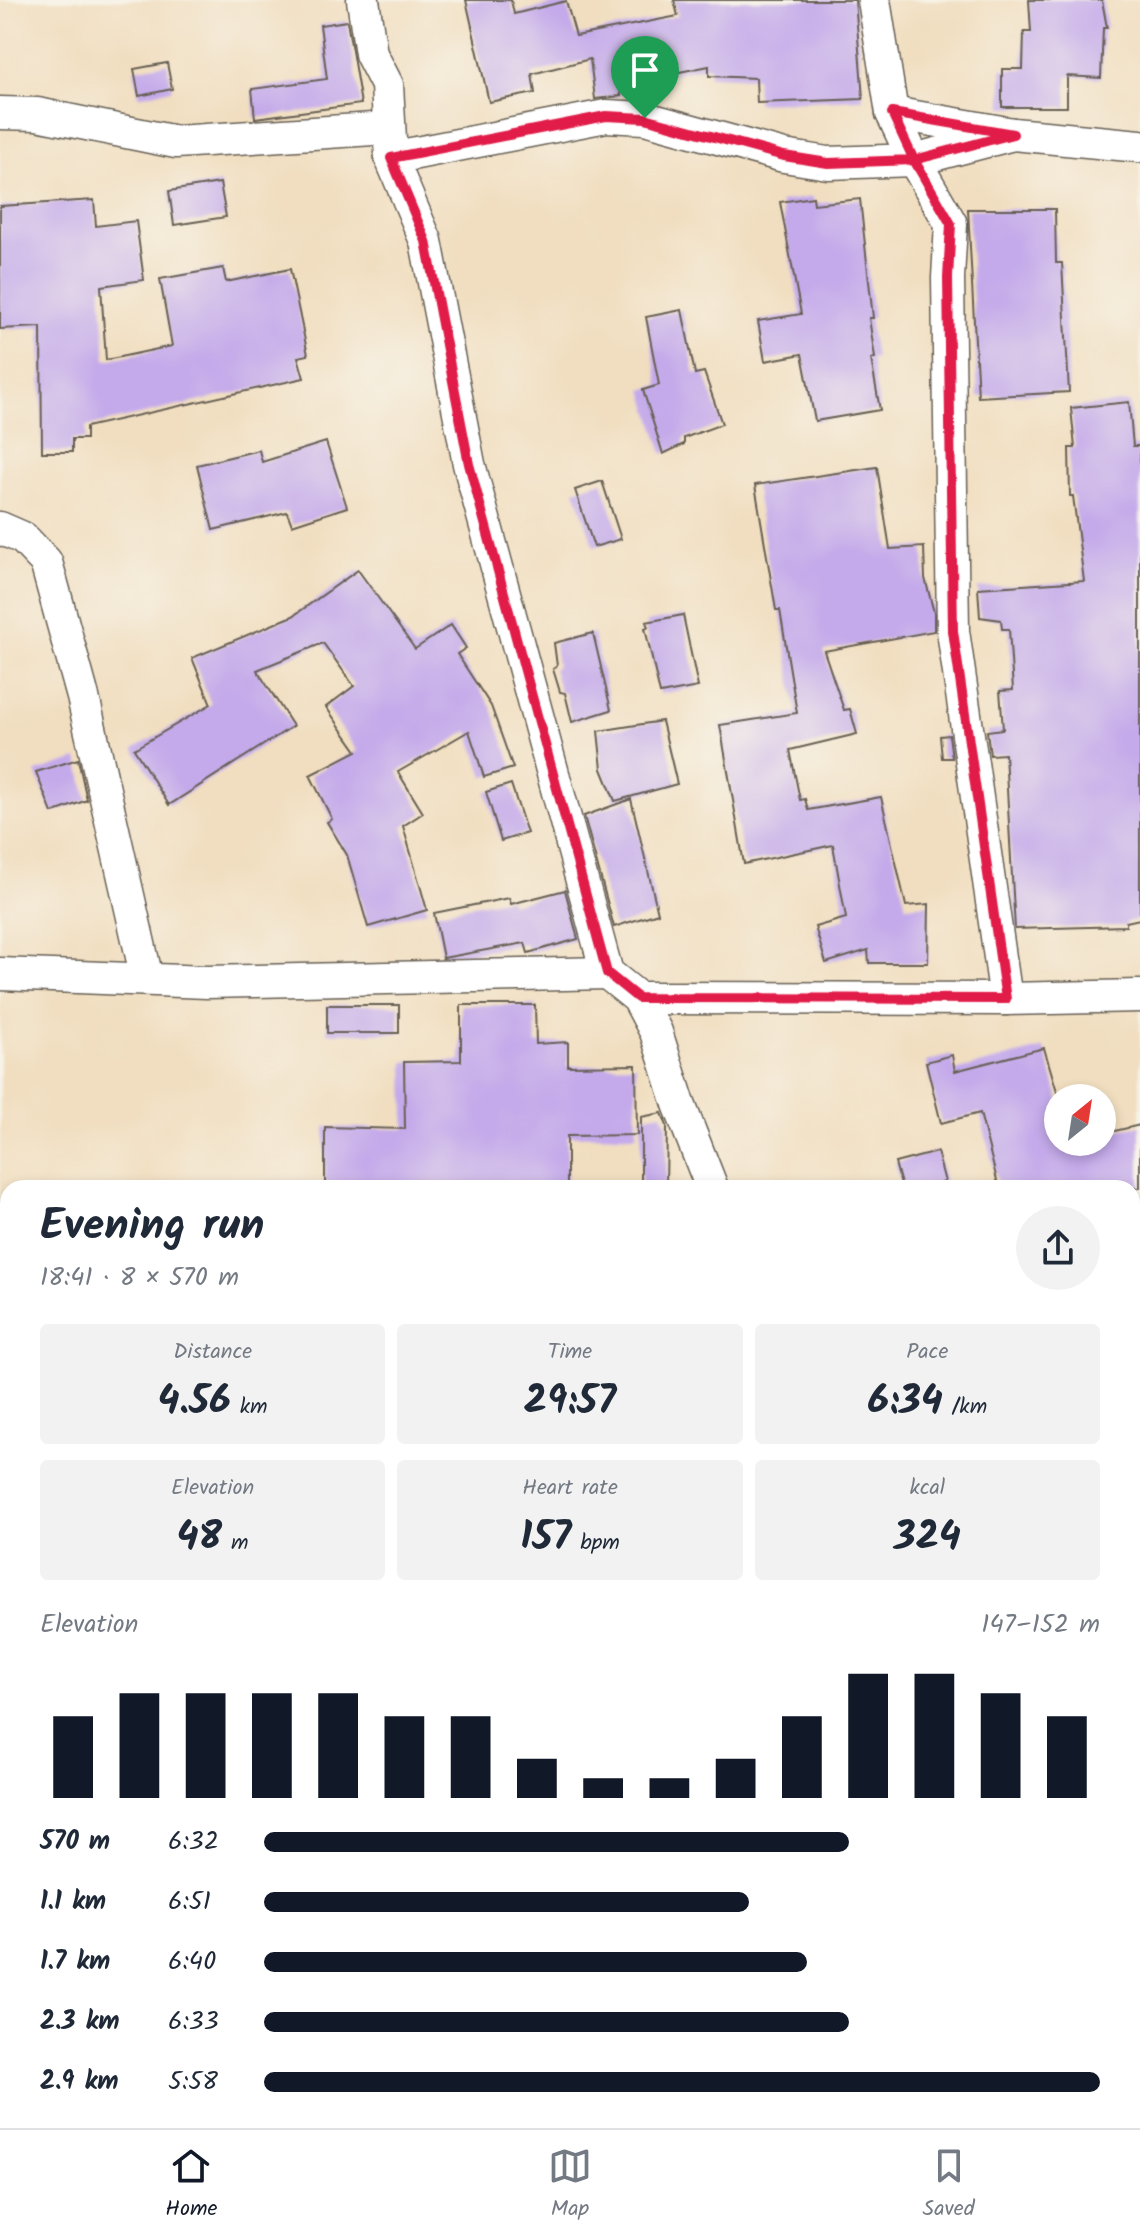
<!DOCTYPE html>
<html lang="en">
<head>
<meta charset="utf-8">
<style>
	:root { --surface:#fff; --page:#f2f2f3; --text:#1f2937; --muted:#747a83; --line:#e0e1e3; --accent:#111827 }
	body { margin:0; font-family:Kalam,sans-serif; background:var(--page); color:var(--text); height:100vh; display:flex; flex-direction:column; font-size:30px; white-space:nowrap }
	* { box-sizing:border-box; margin:0 }
	p { font-size:26px; color:var(--muted) }
	.icon { flex:none; width:44px; height:44px; fill:none; stroke:currentColor; stroke-width:2; stroke-linecap:round; stroke-linejoin:round }
	.map { position:relative; flex:1; overflow:hidden }
	.side { position:absolute; left:0px; top:1180px; width:1140px; height:948px; display:flex; flex-direction:column; background:var(--surface); border-radius:24px 24px 0 0; box-shadow:0 4px 12px #0003 }
	.side>* { flex:none }
	.needle { width:52px; rotate:30deg }
	.buttons { position:absolute; left:1044px; top:1084px; display:grid; gap:16px }
	.buttons a { display:grid; place-items:center; width:72px; height:72px; border-radius:50%; background:var(--surface); box-shadow:0 4px 12px #0003; font-size:40px }
	.pin { position:absolute; display:grid; place-items:center; width:68px; height:68px; color:#fff; margin:-82px -34px; border-radius:50% 50% 50% 0; rotate:-45deg; box-shadow:0 0 8px #0007 }
	.pin .icon { rotate:45deg }
	.round { display:grid; place-items:center; flex:none; width:84px; height:84px; border-radius:42px; background:var(--page) }
	.head { display:flex; align-items:center; justify-content:space-between; height:136px; padding:0 40px }
	h1 { font-size:44px; font-weight:700; line-height:60px }
	.metrics { display:grid; grid-template-columns:repeat(3,1fr); gap:12px; height:136px; padding:8px 40px }
	.metrics div { display:grid; align-content:center; border-radius:8px; background:var(--page); text-align:center }
	.metrics b { font-size:40px; font-weight:700 }
	.metrics small { font-size:22px; font-weight:400 }
	.metrics p { font-size:22px }
	.chart { height:224px; padding:16px 40px }
	.chart p { display:flex; justify-content:space-between }
	.chart svg { width:100%; height:144px; margin-top:8px; stroke:var(--accent); stroke-width:6 }
	ul { padding:0 40px; list-style:none; font-size:26px }
	li { display:grid; grid-template-columns:128px 96px 1fr; align-items:center; height:60px }
	li i { height:20px; border-radius:10px; background:var(--accent) }
	.tab-bar { display:flex; justify-content:space-around; align-items:center; height:112px; border-top:2px solid var(--line); background:var(--surface); font-size:22px; color:var(--muted) }
	.tab-bar a { display:grid; justify-items:center; gap:4px }
	.tab-bar .active { color:var(--accent) }
	.map>svg:first-child { display:block }
</style>
</head>
<body>
<div class="map">
<svg width="1140" height="2128" viewBox="0 0 1140 2128">
	<rect width="100%" height="100%" fill="#f7f3e8"/>
	<filter id="ink" filterUnits="userSpaceOnUse"><feTurbulence type="fractalNoise" baseFrequency=".0125" numOctaves="2"/><feDisplacementMap in="SourceGraphic" scale="16" xChannelSelector="R" yChannelSelector="G"/><feConvolveMatrix kernelMatrix="1 2 1 2 8 2 1 2 1" color-interpolation-filters="sRGB"/></filter>
	<filter id="wash" filterUnits="userSpaceOnUse"><feTurbulence type="fractalNoise" baseFrequency=".006" numOctaves="4" result="noise"/><feDisplacementMap in="SourceGraphic" scale="32" xChannelSelector="R" yChannelSelector="G"/><feGaussianBlur stdDeviation="1.8" result="paint"/><feColorMatrix in="noise" values="0 0 0 0 0 0 0 0 0 0 0 0 0 0 0 0 0 1.4 0 .05"/><feComposite in="paint" operator="in"/></filter>
	<g filter="url(#wash)">
		<rect width="100%" height="100%" fill="#f1dec0"/>
		<g id="blocks">
			<g fill="#c4aaea">
				<path d="M 466,0 L 511,0 L 514,14 L 566,1 L 576,36 L 678,16 L 674,0 L 855,0 L 863,99 L 757,103 L 756,78 L 709,76 L 709,66 L 620,84 L 621,96 L 595,99 L 590,59 L 532,74 L 535,93 L 489,102 Z"/>
				<path d="M 1029,0 L 1102,0 L 1107,28 L 1103,28 L 1101,78 L 1067,76 L 1067,107 L 1002,107 L 1002,69 L 1023,69 L 1024,32 L 1031,32 Z"/>
				<path d="M 347,21 L 361,104 L 255,118 L 252,89 L 327,79 L 320,25 Z"/>
				<path d="M 167,63 L 172,89 L 139,96 L 134,69 Z"/>
				<path d="M 220,183 L 226,217 L 174,225 L 169,191 Z"/>
				<path d="M 813,197 L 814,204 L 860,199 L 873,318 L 869,318 L 875,358 L 871,359 L 880,410 L 815,421 L 802,354 L 765,361 L 758,321 L 801,314 L 780,202 Z"/>
				<path d="M 94,200 L 96,226 L 136,221 L 144,280 L 101,286 L 106,360 L 172,346 L 160,279 L 223,268 L 226,282 L 290,269 L 308,355 L 298,357 L 304,378 L 86,427 L 86,439 L 72,439 L 72,452 L 42,452 L 41,327 L 0,329 L 0,206 Z"/>
				<path d="M 968,209 L 1055,209 L 1056,263 L 1062,263 L 1069,392 L 978,397 Z"/>
				<path d="M 682,310 L 695,374 L 704,372 L 722,424 L 684,438 L 684,444 L 663,454 L 643,390 L 659,385 L 646,317 Z"/>
				<path d="M 1129,402 L 1133,446 L 1140,446 L 1140,919 L 1126,922 L 1126,926 L 1015,929 L 1005,754 L 990,755 L 987,731 L 1003,729 L 1000,691 L 1013,690 L 1009,629 L 1002,629 L 1001,620 L 980,617 L 978,588 L 1084,581 L 1073,496 L 1070,496 L 1069,448 L 1075,448 L 1071,408 Z"/>
				<path d="M 326,442 L 347,507 L 292,525 L 287,512 L 213,530 L 197,465 L 259,450 L 262,462 Z"/>
				<path d="M 877,467 L 890,549 L 924,547 L 925,578 L 934,613 L 934,631 L 824,651 L 844,710 L 850,709 L 857,734 L 790,750 L 800,800 L 805,799 L 808,810 L 881,797 L 906,906 L 929,904 L 928,963 L 869,963 L 868,950 L 826,963 L 815,927 L 846,918 L 833,845 L 744,864 L 720,725 L 797,713 L 780,610 L 776,610 L 755,485 Z"/>
				<path d="M 602,481 L 621,539 L 594,547 L 575,490 Z"/>
				<path d="M 358,570 L 415,649 L 451,625 L 466,648 L 457,654 L 491,706 L 513,768 L 484,777 L 469,731 L 398,772 L 423,813 L 403,826 L 427,910 L 368,927 L 347,855 L 327,822 L 332,819 L 310,775 L 357,751 L 326,707 L 354,686 L 323,643 L 257,670 L 293,726 L 169,805 L 134,749 L 211,704 L 192,658 L 293,616 Z"/>
				<path d="M 683,615 L 698,687 L 660,694 L 645,628 L 648,627 L 646,622 Z"/>
				<path d="M 593,633 L 611,710 L 572,722 L 565,693 L 560,692 L 553,669 L 557,666 L 554,643 Z"/>
				<path d="M 662,721 L 677,784 L 615,801 L 602,769 L 598,731 Z"/>
				<path d="M 949,735 L 952,758 L 942,758 L 940,736 Z"/>
				<path d="M 78,759 L 87,800 L 52,813 L 36,772 Z"/>
				<path d="M 511,784 L 527,833 L 501,841 L 486,792 Z"/>
				<path d="M 631,799 L 658,913 L 614,927 L 584,816 Z"/>
				<path d="M 565,890 L 578,939 L 528,953 L 525,943 L 443,958 L 434,913 L 509,898 L 511,904 Z"/>
				<rect x="327" y="1005" width="72" height="28"/>
				<path d="M 461,1005 L 535,1005 L 536,1044 L 568,1042 L 568,1066 L 636,1065 L 637,1135 L 567,1136 L 567,1188 L 516,1186 L 516,1183 L 401,1188 L 325,1184 L 325,1127 L 405,1129 L 404,1062 L 461,1061 Z"/>
				<path d="M 1044,1048 L 1059,1098 L 1058,1142 L 1102,1142 L 1102,1134 L 1140,1125 L 1140,1188 L 1090,1188 L 1088,1181 L 1063,1188 L 999,1188 L 980,1113 L 941,1123 L 926,1062 L 952,1055 L 955,1071 Z"/>
				<path d="M 662,1113 L 667,1126 L 666,1188 L 641,1188 L 641,1117 Z"/>
				<path d="M 937,1152 L 945,1182 L 923,1188 L 902,1188 L 895,1163 Z"/>
			</g>
		</g>
	</g>
	<g filter="url(#ink)">
		<use href="#blocks" fill-opacity="0" stroke="#676055" stroke-width="2"/>
		<g fill="none" stroke-linecap="round" stroke-linejoin="round">
			<defs>
				<g id="minor">
					<path d="M 363,0 L 371,54 L 387,85 L 391,158 L 426,241 L 469,464 L 607,973 L 638,998 L 656,1032 L 679,1104 L 712,1188"/>
					<path d="M 874,0 L 892,113 L 914,160 L 951,224 L 948,278 L 953,631 L 1006,999"/>
					<path d="M 0,113 L 37,114 L 176,142 L 388,128"/>
					<path d="M 892,113 L 1013,134 L 1140,146"/>
					<path d="M 391,158 L 606,116 L 645,118 L 784,156 L 828,163 L 914,160 L 1013,134"/>
					<path d="M 0,528 L 23,538 L 46,562 L 83,697 L 147,979"/>
					<path d="M 0,974 L 207,982 L 607,973"/>
					<path d="M 638,998 L 1006,999 L 1140,996"/>
					<path d="M 0,1370 L 8,1370"/>
					<path d="M 1132,1398 L 1140,1398"/>
					<path d="M 0,1824 L 8,1824"/>
					<path d="M 842,2128 L 842,2120"/>
				</g>
			</defs>
			<use href="#minor" stroke="#676055" stroke-width="35"/>
			<use href="#minor" stroke="#fff" stroke-width="32"/>
		</g>
	</g>
	<g fill="none" stroke-linecap="round" stroke-linejoin="round" filter="url(#ink)">
		<defs>
			<path id="route" d="M 645,118 L 606,116 L 391,158 L 426,241 L 469,464 L 607,973 L 638,998 L 1006,999 L 953,631 L 948,278 L 951,224 L 914,160 L 1013,134 L 892,113 L 914,160 L 828,163 L 784,156 L 645,118"/>
		</defs>
		<use href="#route" stroke="#fff" stroke-width="16"/>
		<use href="#route" stroke="#e11d48" stroke-width="10"/>
	</g>
</svg>
<div class="buttons">
<a><svg class="needle" viewBox="-14 -14 28 28"><path d="M0-13l5 13h-10z" fill="#e53935"/><path d="M0 13l5-13h-10z" fill="#747a83"/></svg></a>
</div>
<div class="pin" style="left:645px;top:118px;background:#1e9e55"><svg class="icon" aria-label="arrive" viewBox="0 0 24 24"><path d="M6 21V4h12l-3 4 3 4H6"/></svg></div>
<section class="side">
<div class="head"><div><h1>Evening run</h1><p>18:41 · 8 × 570 m</p></div><a class="round"><svg class="icon" aria-label="share" viewBox="0 0 24 24"><path d="M12 15V3M7 8l5-5 5 5M5 13v7h14v-7"/></svg></a></div>
<div class="metrics">
<div><p>Distance</p><b>4.56<small> km</small></b></div>
<div><p>Time</p><b>29:57</b></div>
<div><p>Pace</p><b>6:34<small> /km</small></b></div>
</div>
<div class="metrics">
<div><p>Elevation</p><b>48<small> m</small></b></div>
<div><p>Heart rate</p><b>157<small> bpm</small></b></div>
<div><p>kcal</p><b>324</b></div>
</div>
<div class="chart"><p><span>Elevation</span>147–152 m</p>
<svg viewBox="0 0 160 44" preserveAspectRatio="none"><path d="M5 44V19M15 44V12M25 44V12M35 44V12M45 44V12M55 44V19M65 44V19M75 44V32M85 44V38M95 44V38M105 44V32M115 44V19M125 44V6M135 44V6M145 44V12M155 44V19"/></svg>
</div>
<ul>
<li><b>570 m</b>6:32<i style="width:70%"></i></li>
<li><b>1.1 km</b>6:51<i style="width:58%"></i></li>
<li><b>1.7 km</b>6:40<i style="width:65%"></i></li>
<li><b>2.3 km</b>6:33<i style="width:70%"></i></li>
<li><b>2.9 km</b>5:58<i style="width:100%"></i></li>
</ul>
</section>
</div>
<nav class="tab-bar">
<a class="active"><svg class="icon" aria-label="home" viewBox="0 0 24 24"><path d="M3 11l9-7 9 7M6 9v11h12V9"/></svg>Home</a>
<a><svg class="icon" aria-label="map" viewBox="0 0 24 24"><path d="M3 6l6-2 6 2 6-2v14l-6 2-6-2-6 2zM9 4v14M15 6v14"/></svg>Map</a>
<a><svg class="icon" aria-label="saved" viewBox="0 0 24 24"><path d="M7 4h10v16l-5-4-5 4z"/></svg>Saved</a>
</nav>
</body>
</html>
